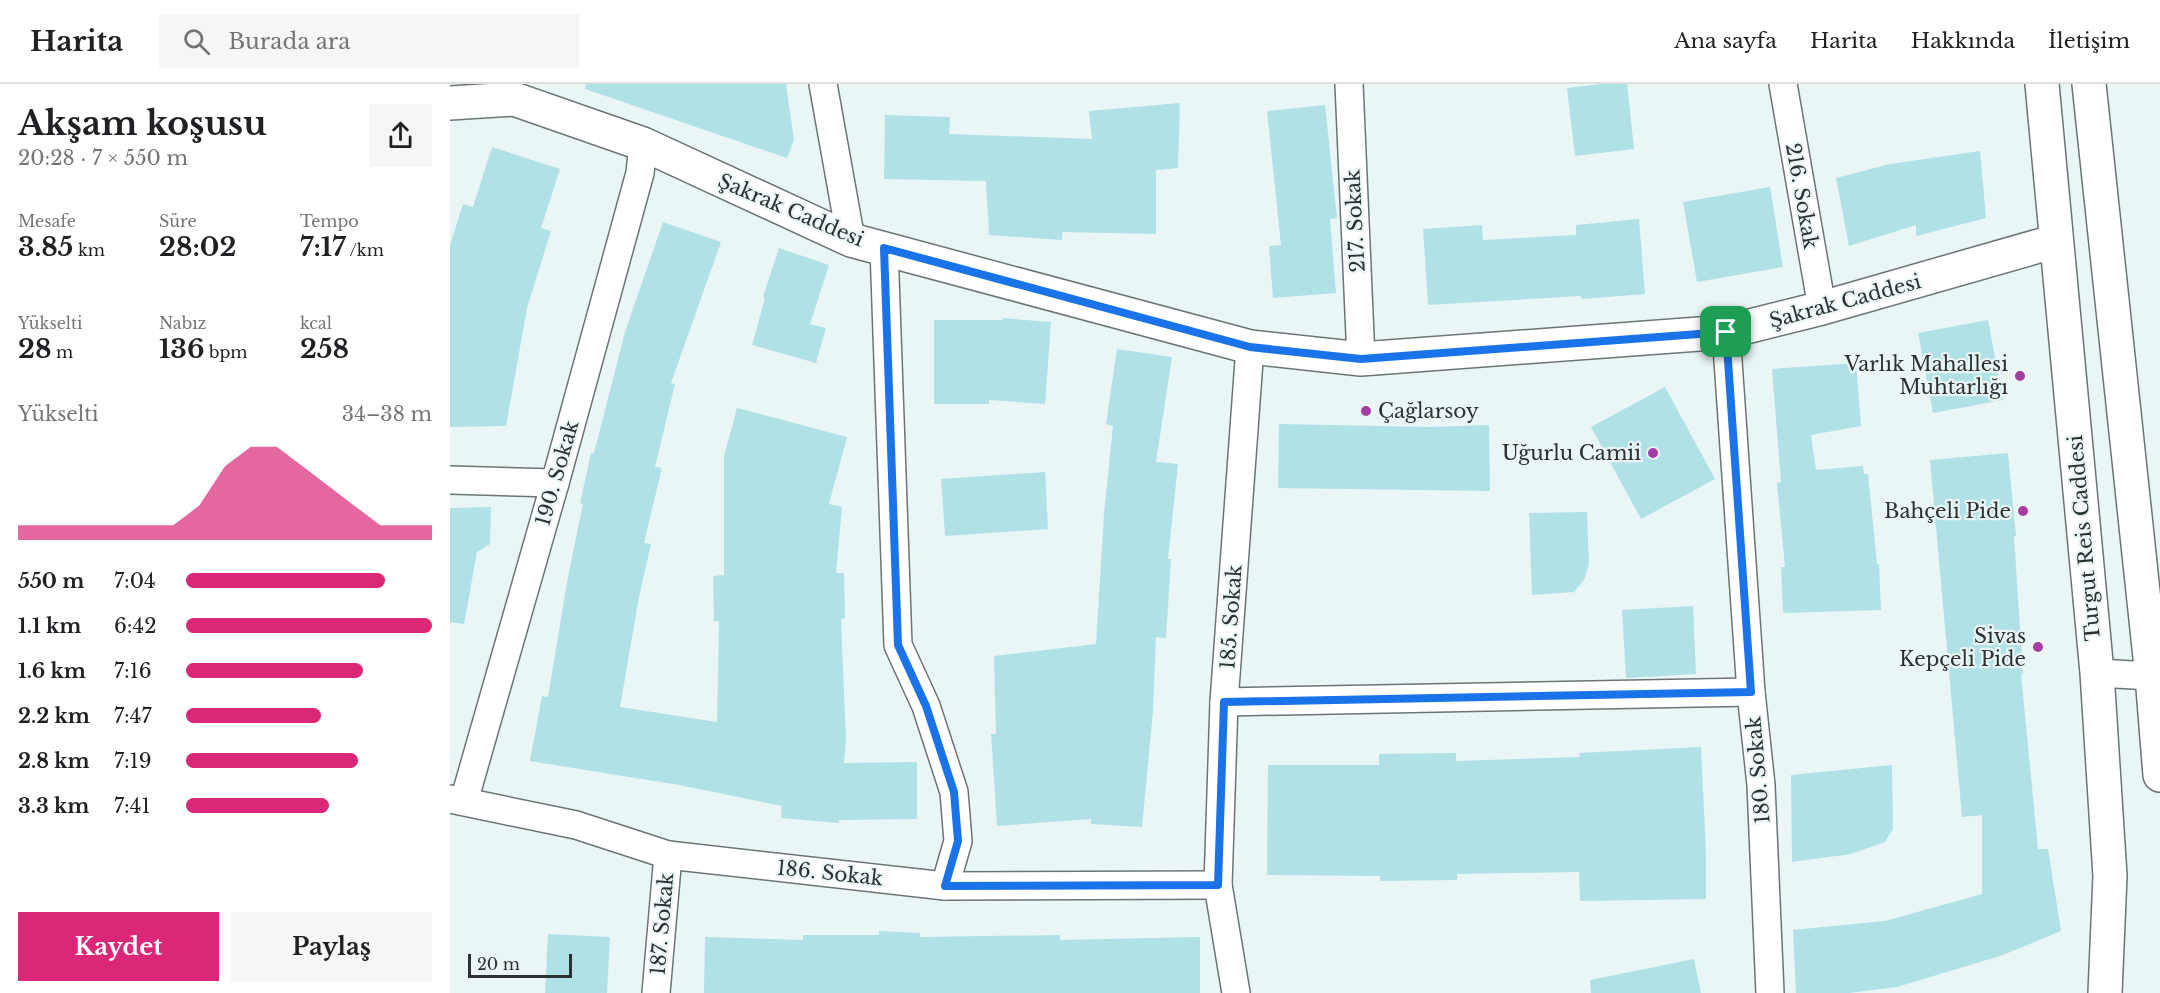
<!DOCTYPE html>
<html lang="tr">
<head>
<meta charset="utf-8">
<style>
	:root { --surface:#fff; --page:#f6f6f6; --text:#202124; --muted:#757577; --line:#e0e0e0; --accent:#db2777 }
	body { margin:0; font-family:"Libre Baskerville",serif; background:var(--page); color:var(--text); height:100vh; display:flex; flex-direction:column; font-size:22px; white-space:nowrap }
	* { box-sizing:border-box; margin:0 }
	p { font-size:20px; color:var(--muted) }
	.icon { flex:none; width:33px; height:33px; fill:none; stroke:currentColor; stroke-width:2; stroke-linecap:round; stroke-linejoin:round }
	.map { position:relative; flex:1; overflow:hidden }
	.panel { display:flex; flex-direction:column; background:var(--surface); width:450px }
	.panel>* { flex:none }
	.scale { position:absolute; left:18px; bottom:15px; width:104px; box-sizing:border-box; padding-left:6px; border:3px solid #2d3132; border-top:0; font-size:16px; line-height:21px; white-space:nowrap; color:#2d3132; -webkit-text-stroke:4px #eaf5f6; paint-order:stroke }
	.pin { position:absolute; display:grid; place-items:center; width:51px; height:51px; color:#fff; margin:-26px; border-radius:12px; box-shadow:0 3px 9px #0006 }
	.round { display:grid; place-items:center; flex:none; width:63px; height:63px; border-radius:0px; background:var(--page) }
	.summary { display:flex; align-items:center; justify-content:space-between; height:102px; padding:0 18px }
	h1 { font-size:33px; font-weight:700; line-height:45px }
	.stats { display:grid; grid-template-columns:repeat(3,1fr); gap:9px; height:102px; padding:6px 18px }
	.stats div { display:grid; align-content:center }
	.stats b { font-size:26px; font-weight:700 }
	.stats small { font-size:16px; font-weight:400 }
	.stats p { font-size:16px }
	.chart { height:168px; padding:12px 18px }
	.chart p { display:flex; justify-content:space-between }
	.chart svg { width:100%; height:108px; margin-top:6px; fill:var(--accent); opacity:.7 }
	.action { display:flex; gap:12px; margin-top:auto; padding:12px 18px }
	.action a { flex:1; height:69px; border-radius:0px; background:var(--accent); color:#fff; font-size:24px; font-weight:700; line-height:69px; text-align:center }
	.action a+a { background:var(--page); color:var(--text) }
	ul { padding:0 18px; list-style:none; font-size:20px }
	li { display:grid; grid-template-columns:96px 72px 1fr; align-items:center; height:45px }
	li i { height:15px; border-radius:8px; background:var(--accent) }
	header { display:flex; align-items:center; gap:36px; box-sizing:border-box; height:84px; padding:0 30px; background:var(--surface); border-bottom:2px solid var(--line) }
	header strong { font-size:28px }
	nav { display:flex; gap:33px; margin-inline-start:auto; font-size:21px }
	.search { width:420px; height:54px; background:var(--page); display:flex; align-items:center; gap:15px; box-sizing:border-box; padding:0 21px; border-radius:0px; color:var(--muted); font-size:22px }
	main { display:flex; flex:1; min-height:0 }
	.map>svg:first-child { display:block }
</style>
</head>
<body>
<header>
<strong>Harita</strong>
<div class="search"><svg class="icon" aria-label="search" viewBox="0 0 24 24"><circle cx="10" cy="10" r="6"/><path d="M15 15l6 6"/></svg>Burada ara</div>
<nav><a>Ana sayfa</a><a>Harita</a><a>Hakkında</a><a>İletişim</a></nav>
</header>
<main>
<section class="panel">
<div class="summary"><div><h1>Akşam koşusu</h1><p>20:28 · 7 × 550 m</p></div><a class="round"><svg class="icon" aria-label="share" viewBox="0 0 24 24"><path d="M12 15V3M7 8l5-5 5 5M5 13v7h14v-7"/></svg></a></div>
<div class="stats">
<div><p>Mesafe</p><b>3.85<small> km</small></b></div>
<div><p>Süre</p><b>28:02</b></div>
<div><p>Tempo</p><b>7:17<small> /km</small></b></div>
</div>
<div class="stats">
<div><p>Yükselti</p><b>28<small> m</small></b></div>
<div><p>Nabız</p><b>136<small> bpm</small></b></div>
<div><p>kcal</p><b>258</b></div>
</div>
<div class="chart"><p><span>Yükselti</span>34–38 m</p>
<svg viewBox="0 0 160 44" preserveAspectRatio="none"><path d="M0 44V38L10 38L20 38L30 38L40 38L50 38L60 38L70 30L80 14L90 6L100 6L110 14L120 22L130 30L140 38L150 38L160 38V44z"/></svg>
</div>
<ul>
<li><b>550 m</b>7:04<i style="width:81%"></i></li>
<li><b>1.1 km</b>6:42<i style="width:100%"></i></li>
<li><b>1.6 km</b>7:16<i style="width:72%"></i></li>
<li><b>2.2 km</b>7:47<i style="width:55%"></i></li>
<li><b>2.8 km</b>7:19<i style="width:70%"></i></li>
<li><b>3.3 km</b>7:41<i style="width:58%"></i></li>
</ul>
<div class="action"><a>Kaydet</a><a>Paylaş</a></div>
</section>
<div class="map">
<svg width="1710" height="909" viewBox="0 0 1710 909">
	<rect width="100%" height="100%" fill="#eaf5f6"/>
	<g fill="#b0e1e7">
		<path d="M 136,0 L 336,0 L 344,56 L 337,74 L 135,5 Z"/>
		<path d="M 1152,0 L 1177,0 L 1184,65 L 1125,72 L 1117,4 Z"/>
		<path d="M 730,19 L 728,84 L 706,86 L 706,150 L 612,148 L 612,156 L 539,151 L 536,97 L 434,95 L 435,31 L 500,33 L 499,50 L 642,55 L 639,27 Z"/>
		<path d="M 875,21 L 887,134 L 880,135 L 886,209 L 823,214 L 819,162 L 831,161 L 817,27 Z"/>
		<path d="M 42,63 L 110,85 L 91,144 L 101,147 L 77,224 L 56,342 L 0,343 L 0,161 L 13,120 L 23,123 Z"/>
		<path d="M 1530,67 L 1536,134 L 1466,152 L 1466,141 L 1399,162 L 1386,94 L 1440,80 Z"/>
		<path d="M 1320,103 L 1333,183 L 1247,198 L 1233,118 Z"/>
		<path d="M 1189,135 L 1195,210 L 1132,215 L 1131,212 L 978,221 L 973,145 L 1032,141 L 1033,156 L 1126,151 L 1126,141 Z"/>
		<path d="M 213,138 L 271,158 L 221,299 L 225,300 L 205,383 L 212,384 L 194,459 L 201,460 L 189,513 L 170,623 L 267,638 L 269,537 L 264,537 L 263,492 L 274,491 L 274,372 L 287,324 L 397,353 L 379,420 L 392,423 L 386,489 L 394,489 L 395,534 L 391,535 L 396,657 L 394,679 L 467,678 L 467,735 L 389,736 L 389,739 L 331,734 L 332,722 L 229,701 L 80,677 L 92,612 L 98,613 L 117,498 L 133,420 L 130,419 L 141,369 L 144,369 L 175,248 Z"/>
		<path d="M 329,164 L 379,181 L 360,240 L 376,244 L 366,279 L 302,261 L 315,214 L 313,213 Z"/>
		<path d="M 552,234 L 601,238 L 595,320 L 539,316 L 539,320 L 484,320 L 484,236 L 552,236 Z"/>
		<path d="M 1538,236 L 1553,316 L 1483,329 L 1468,249 Z"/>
		<path d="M 667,265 L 722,273 L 706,378 L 728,380 L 718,475 L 721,475 L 716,554 L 706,553 L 703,627 L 692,743 L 641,740 L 641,735 L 547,742 L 541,650 L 546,650 L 544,572 L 646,560 L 654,430 L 663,342 L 656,340 Z"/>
		<path d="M 1406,279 L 1411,342 L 1361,351 L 1366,386 L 1413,382 L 1414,390 L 1418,390 L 1427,480 L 1429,480 L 1431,526 L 1333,529 L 1331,483 L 1335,483 L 1327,399 L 1331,398 L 1322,285 Z"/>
		<path d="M 1215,303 L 1265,395 L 1191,435 L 1141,343 Z"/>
		<path d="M 829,340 L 979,343 L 1039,341 L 1040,407 L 828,404 Z"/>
		<path d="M 1558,369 L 1566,452 L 1564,452 L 1573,590 L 1571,590 L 1588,765 L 1598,765 L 1611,847 L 1553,871 L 1447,903 L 1399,909 L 1346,909 L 1343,846 L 1435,837 L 1532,810 L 1532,731 L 1512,733 L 1480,376 Z"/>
		<path d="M 595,388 L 598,445 L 495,452 L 491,395 Z"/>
		<path d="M 41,423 L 40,460 L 27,468 L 14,540 L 0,538 L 0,424 Z"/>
		<path d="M 1137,428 L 1139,480 L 1134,496 L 1124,508 L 1082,511 L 1079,429 Z"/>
		<path d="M 1243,522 L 1246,590 L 1176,594 L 1172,526 Z"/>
		<path d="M 1251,663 L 1256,768 L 1256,815 L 1130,817 L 1129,788 L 1007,790 L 1007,796 L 930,797 L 930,792 L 817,791 L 818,681 L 929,681 L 929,670 L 1006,669 L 1006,677 L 1130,673 L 1129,669 Z"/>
		<path d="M 1442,681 L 1443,745 L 1435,758 L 1401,770 L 1342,778 L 1341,691 Z"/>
		<path d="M 429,847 L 470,849 L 470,853 L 610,851 L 610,856 L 750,853 L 750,909 L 254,909 L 255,853 L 353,856 L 353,851 L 429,851 Z"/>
		<path d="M 98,850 L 160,853 L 157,909 L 95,909 Z"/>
		<path d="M 1244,875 L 1251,909 L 1141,909 L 1140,896 Z"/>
	</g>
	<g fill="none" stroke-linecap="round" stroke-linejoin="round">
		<defs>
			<g id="street">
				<path d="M 373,0 L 401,156"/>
				<path d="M 899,0 L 911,275"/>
				<path d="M 1333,0 L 1372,224"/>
				<path d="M 434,164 L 448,561 L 476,622 L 504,708 L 508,757 L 495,802"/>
				<path d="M 1276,248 L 1301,608 L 1311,701 L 1320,909"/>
				<path d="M 0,396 L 105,399"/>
				<path d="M 1647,589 L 1702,592 L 1710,590"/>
				<path d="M 774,618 L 1301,608"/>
				<path d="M 0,715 L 126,741 L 218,771 L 495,802 L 768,801"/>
				<path d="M 14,717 L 105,399 L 190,89 L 193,60"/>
				<path d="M 206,909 L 218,771"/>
				<path d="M 786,909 L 768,801 L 774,618 L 800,263"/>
			</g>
			<g id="secondary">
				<path d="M 1592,0 L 1647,589 L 1660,792 L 1655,909"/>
				<path d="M 1639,0 L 1702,592 L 1710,691"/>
				<path d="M 0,19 L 64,15 L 193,60 L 401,156 L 800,263 L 911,275 L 1276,248 L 1372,224 L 1606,157"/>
			</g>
		</defs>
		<use href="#street" stroke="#6c7576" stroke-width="30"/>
		<use href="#secondary" stroke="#6c7576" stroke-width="36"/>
		<use href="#street" stroke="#fff" stroke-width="27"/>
		<use href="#secondary" stroke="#fff" stroke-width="33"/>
	</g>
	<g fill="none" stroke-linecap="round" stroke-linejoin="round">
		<defs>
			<path id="route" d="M 434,164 L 800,263 L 911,275 L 1276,248 L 1301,608 L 774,618 L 768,801 L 495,802 L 508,757 L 504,708 L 476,622 L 448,561 Z"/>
		</defs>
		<use href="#route" stroke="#fff" stroke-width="12"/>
		<use href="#route" stroke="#1a73e8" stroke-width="8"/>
	</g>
	<g fill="#a43da0" stroke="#eaf5f6" stroke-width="2">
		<circle cx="1570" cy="292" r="6"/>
		<circle cx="916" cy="327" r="6"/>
		<circle cx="1203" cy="369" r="6"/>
		<circle cx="1573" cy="427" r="6"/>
		<circle cx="1588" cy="563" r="6"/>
	</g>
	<g text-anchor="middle" stroke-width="4.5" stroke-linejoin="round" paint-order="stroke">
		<g font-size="20" fill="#2d3132" stroke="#eaf5f6">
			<text transform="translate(1352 112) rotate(80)" y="7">216. Sokak</text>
			<text transform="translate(341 126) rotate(23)" y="7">Şakrak Caddesi</text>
			<text transform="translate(905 137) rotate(-93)" y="7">217. Sokak</text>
			<text transform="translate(1395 217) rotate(-15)" y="7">Şakrak Caddesi</text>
			<text transform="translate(107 389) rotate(-74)" y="7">190. Sokak</text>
			<text transform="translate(1634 454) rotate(-95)" y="7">Turgut Reis Caddesi</text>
			<text transform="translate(781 533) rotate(-86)" y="7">185. Sokak</text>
			<text transform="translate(1308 686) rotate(-95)" y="7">180. Sokak</text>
			<text transform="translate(380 789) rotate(6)" y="7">186. Sokak</text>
			<text transform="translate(212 840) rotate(-85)" y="7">187. Sokak</text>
		</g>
		<g font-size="20" fill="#2d3132" stroke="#eaf5f6" text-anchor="end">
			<text x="1558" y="287">Varlık Mahallesi<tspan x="1558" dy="23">Muhtarlığı</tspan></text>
			<text x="928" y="334" text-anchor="start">Çağlarsoy</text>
			<text x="1191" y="376">Uğurlu Camii</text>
			<text x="1561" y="434">Bahçeli Pide</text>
			<text x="1576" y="559">Sivas<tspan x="1576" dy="23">Kepçeli Pide</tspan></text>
		</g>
	</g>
</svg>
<div class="scale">20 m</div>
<div class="pin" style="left:1276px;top:248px;background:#1e9e55"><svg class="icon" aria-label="arrive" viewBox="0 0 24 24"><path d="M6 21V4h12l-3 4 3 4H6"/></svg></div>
</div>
</main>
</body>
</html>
